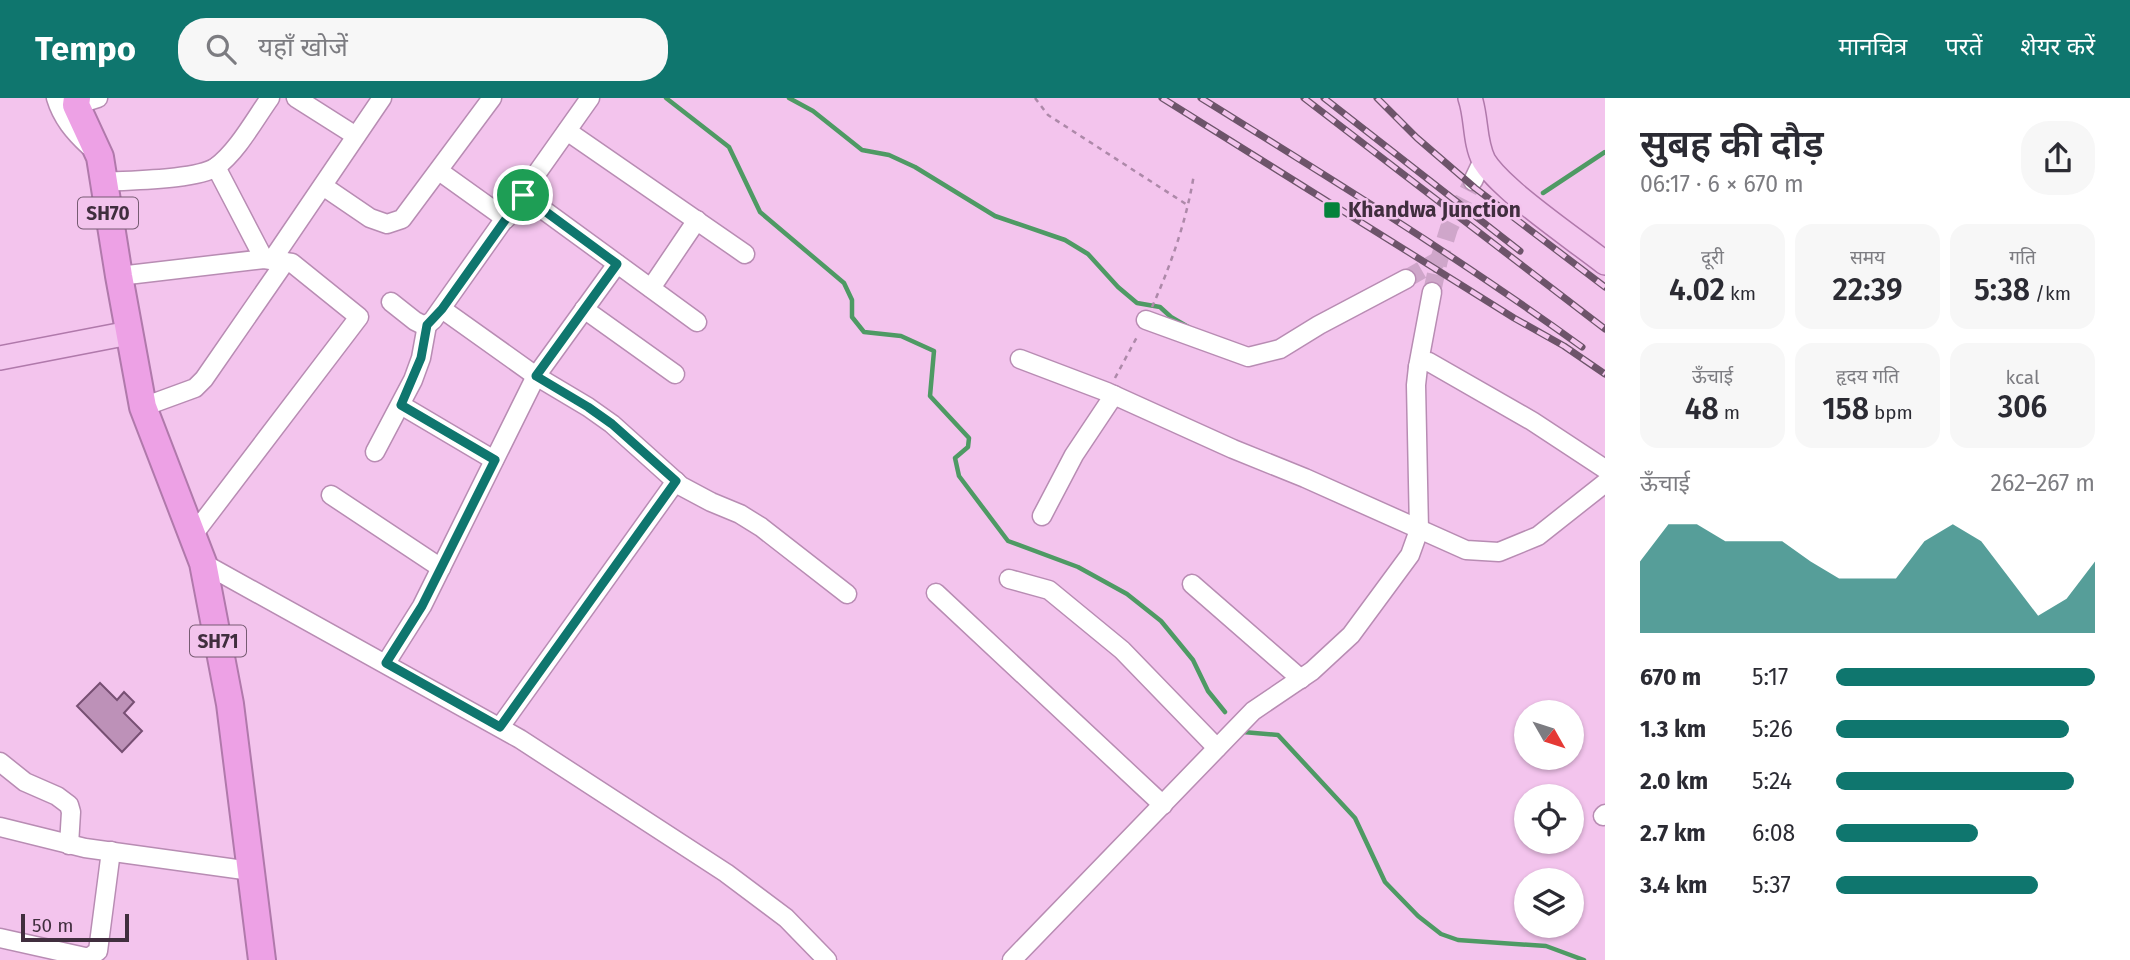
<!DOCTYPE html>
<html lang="hi">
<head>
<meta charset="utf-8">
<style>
	:root { --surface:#fff; --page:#f7f7f7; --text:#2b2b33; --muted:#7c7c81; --accent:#0f766e }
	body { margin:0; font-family:"Fira Sans","Noto Sans Devanagari",sans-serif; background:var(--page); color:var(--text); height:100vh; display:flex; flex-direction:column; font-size:26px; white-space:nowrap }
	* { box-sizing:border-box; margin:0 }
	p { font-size:23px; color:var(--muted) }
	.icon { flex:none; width:38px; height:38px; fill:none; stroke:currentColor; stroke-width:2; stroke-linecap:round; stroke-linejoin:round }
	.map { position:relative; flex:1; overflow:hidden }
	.details { display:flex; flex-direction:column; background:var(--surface); width:525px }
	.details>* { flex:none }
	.needle { width:46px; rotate:129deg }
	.controls { position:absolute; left:1514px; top:602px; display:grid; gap:14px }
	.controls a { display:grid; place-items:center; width:70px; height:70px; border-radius:50%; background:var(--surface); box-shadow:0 2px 5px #0004; font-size:35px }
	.scale { position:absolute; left:21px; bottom:18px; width:108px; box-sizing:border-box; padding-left:7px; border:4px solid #402e3e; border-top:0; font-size:19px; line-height:24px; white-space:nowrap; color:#402e3e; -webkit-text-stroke:5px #f3c4ed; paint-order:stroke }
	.pin { position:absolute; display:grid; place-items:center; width:60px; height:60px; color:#fff; margin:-30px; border:4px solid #fff; border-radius:50%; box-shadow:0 2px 7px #0007 }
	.round { display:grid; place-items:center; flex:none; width:74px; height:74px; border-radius:28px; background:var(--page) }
	.overview { display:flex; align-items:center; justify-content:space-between; height:119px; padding:0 35px }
	h1 { font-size:38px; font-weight:600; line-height:52px }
	.stats { display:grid; grid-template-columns:repeat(3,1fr); gap:10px; height:119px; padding:7px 35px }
	.stats div { display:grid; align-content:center; border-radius:18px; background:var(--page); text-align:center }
	.stats b { font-size:30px; font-weight:600 }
	.stats small { font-size:19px; font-weight:400 }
	.stats p { font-size:19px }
	.chart { height:196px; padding:14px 35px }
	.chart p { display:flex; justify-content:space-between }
	.chart svg { width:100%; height:126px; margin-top:7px; fill:var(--accent); opacity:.7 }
	ul { padding:0 35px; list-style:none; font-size:23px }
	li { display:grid; grid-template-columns:112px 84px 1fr; align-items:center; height:52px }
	li i { height:18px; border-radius:9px; background:var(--accent) }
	header { display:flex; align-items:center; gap:42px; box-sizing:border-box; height:98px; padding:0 35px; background:var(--accent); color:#fff }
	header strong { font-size:33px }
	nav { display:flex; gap:38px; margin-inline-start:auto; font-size:24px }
	.search { width:490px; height:63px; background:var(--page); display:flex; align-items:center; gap:18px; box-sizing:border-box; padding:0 24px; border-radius:28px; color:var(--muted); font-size:26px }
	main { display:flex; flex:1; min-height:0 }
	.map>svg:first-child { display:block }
</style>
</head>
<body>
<header>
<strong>Tempo</strong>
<div class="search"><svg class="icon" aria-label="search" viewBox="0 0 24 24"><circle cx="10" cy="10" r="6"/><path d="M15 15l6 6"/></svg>यहाँ खोजें</div>
<nav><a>मानचित्र</a><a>परतें</a><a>शेयर करें</a></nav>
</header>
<main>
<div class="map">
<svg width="1605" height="862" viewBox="0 0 1605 862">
	<rect width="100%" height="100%" fill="#f3c4ed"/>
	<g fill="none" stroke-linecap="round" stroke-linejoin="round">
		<g stroke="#4e9a64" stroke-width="4.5">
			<path d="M 666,0 L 729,49 L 760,114 L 844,185 L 852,202 L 852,219 L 864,234 L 901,238 L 934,253 L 930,298 L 969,340 L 968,349 L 955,360 L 959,378 L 1008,443 L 1078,469 L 1127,496 L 1161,523 L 1193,562 L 1208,593 L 1225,614"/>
			<path d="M 789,0 L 813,13 L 862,52 L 889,57 L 915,69 L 995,118 L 1065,142 L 1088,156 L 1118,189 L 1137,205 L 1160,209 L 1171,219 L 1190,230"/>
			<path d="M 1543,95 L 1605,54"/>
			<path d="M 1243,634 L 1278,637 L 1355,720 L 1385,784 L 1418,818 L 1441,836 L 1458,842 L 1546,848 L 1584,862"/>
		</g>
	</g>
	<path fill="#bd91b8" stroke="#774f73" stroke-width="2" d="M 100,585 L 117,602 L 124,594 L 134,604 L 124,615 L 142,633 L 122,654 L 77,608 Z"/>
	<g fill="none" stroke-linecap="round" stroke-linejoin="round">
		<g stroke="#cfa6ca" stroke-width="18" stroke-dasharray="18 9" stroke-linecap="butt">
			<path d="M 1406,181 L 1439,162"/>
			<path d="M 1432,194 L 1439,162 L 1449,130 L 1473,83"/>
		</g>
		<defs>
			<g id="minor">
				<path d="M 56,0 C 62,20 74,34 89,48"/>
				<path d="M 296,0 L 356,38"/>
				<path d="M 76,7 L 98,0"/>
				<path d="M 567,33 L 745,156"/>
				<path d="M 216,69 L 264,161"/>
				<path d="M 439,73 L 506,121"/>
				<path d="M 1473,83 L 1483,62"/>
				<path d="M 103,84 C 130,82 196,82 216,69 C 237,54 255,21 270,0"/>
				<path d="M 323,88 L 370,120 L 387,126 L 402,121 L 492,0"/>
				<path d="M 523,97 L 697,224"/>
				<path d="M 272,162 L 382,0"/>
				<path d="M 119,178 L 264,161 L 292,165 L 359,219 L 193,437"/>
				<path d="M 651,190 L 697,122"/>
				<path d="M 391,204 L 415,223 L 421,226 L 427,227 L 433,222 L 590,0"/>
				<path d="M 442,211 L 536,278 L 588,309 L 612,326 L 681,388 L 711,404 L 740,416 L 761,429 L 847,496"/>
				<path d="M 584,211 L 675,276"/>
				<path d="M 1146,222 L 1248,259 L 1280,251 L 1319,227 L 1406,181"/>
				<path d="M 1020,261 L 1107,294 L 1233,351 L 1305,380 L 1466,452 L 1499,454 L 1538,438 L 1605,385"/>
				<path d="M 1418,269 L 1432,194"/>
				<path d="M 401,307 L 494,362"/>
				<path d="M 143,309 L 195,290 L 204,281 L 285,164"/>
				<path d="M 375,354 L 413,282 L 421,260 L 427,227"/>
				<path d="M 331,397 L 441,470"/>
				<path d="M 1042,418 L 1074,357 L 1114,297"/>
				<path d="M 203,465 L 520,641 L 726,775 L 786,820 L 827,862"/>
				<path d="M 1009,481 L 1049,492 L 1122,552 L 1217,650"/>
				<path d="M 1192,486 L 1301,581"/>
				<path d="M 936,495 L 1163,707"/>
				<path d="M 386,565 L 422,508 L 536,278 L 617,166"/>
				<path d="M 500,629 L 676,383"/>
				<path d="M 0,664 L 25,684 L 57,698 L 69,707 L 71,714 L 69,747"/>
				<path d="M 1603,718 L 1605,716"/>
				<path d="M 0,729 L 85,750 L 251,773"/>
				<path d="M 0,840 L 85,859 L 90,859 L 98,853 L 111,753"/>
				<path d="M 1012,862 L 1253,613 L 1312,573 L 1351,537 L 1410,457 L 1419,432 L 1416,287 L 1418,269 L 1421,264 L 1429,264 L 1532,323 L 1605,371"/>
			</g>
			<g id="major">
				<path d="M 1470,0 C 1477,20 1474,44 1484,63 C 1492,76 1503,85 1514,95 C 1543,120 1575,142 1605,165"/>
				<path d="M 0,260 L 129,235"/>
			</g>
			<path id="highway" d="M 77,0 L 76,7 L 100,59 L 119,178 L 143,309 L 203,465 L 230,606 L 262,862"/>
		</defs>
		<use href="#minor" stroke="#b88cb3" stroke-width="21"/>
		<use href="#major" stroke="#b079ab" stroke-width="26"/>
		<use href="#highway" stroke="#b079ab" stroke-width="30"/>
		<g stroke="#ad89a9" stroke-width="2.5" stroke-dasharray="5 5" stroke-linecap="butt">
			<path d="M 1035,0 L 1048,17 L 1189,108"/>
			<path d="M 1152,209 C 1171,167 1187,121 1194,76"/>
			<path d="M 1115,280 L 1138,237"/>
		</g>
		<use href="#minor" stroke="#fff" stroke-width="18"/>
		<use href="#major" stroke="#f4c7ef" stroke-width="23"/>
		<use href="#highway" stroke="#eda1e5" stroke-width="26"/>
		<defs>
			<g id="rail">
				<path d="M 1162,0 L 1514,220 L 1564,248 L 1605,276"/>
				<path d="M 1201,0 C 1330,80 1459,160 1582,249"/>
				<path d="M 1304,0 L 1605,231"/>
				<path d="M 1324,0 L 1520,153"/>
				<path d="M 1377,0 L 1417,40 L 1475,90 L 1605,189"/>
			</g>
		</defs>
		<use href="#rail" stroke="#6d546a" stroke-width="7"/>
		<use href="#rail" stroke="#f3c4ed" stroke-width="4.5" stroke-dasharray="13" stroke-linecap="butt"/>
	</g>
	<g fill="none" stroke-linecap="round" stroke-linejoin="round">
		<defs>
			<path id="route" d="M 523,97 L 617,166 L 536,278 L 588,309 L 612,326 L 676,383 L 500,629 L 386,565 L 422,508 L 495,362 L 401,307 L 421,260 L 427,227 L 442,211 Z"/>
		</defs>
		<use href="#route" stroke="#fff" stroke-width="14"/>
		<use href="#route" stroke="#0f766e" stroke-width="9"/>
	</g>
	<rect fill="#04823b" stroke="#f3c4ed" stroke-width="2.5" x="1323" y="103" width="18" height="18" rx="3.5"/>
	<g text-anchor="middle" stroke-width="5" stroke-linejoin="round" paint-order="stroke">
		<g fill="#f3c4ed" stroke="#765b72" stroke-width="2">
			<rect x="78" y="99.5" width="60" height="31" rx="5"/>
			<rect x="190" y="527.5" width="56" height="31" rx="5"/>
		</g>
		<g font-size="19" font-weight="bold" fill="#402e3e">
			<text x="108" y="122">SH70</text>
			<text x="218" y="550">SH71</text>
		</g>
		<g font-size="21" font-weight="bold" fill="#402e3e" stroke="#f3c4ed" text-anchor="start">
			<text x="1348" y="119">Khandwa Junction</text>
		</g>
	</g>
</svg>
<div class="controls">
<a><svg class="needle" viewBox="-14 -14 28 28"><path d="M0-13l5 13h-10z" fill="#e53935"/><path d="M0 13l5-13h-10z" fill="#7c7c81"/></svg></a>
<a><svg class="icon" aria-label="locate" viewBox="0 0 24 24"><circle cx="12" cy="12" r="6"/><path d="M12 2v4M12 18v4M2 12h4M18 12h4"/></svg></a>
<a><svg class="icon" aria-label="layers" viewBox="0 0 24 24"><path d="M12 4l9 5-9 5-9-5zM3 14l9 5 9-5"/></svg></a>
</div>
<div class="scale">50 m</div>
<div class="pin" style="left:523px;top:97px;background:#1e9e55"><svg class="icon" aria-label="arrive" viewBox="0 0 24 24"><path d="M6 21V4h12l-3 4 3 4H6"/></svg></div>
</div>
<section class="details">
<div class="overview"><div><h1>सुबह की दौड़</h1><p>06:17 · 6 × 670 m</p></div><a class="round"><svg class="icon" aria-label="share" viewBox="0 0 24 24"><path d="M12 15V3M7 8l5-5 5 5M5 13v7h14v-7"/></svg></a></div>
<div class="stats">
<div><p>दूरी</p><b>4.02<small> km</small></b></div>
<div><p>समय</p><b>22:39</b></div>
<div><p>गति</p><b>5:38<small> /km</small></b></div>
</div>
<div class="stats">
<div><p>ऊँचाई</p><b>48<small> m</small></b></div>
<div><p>हृदय गति</p><b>158<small> bpm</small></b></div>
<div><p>kcal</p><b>306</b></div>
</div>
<div class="chart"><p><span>ऊँचाई</span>262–267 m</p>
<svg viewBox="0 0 160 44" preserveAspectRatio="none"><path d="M0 44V19L10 6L20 6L30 12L40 12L50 12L60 19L70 25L80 25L90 25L100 12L110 6L120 12L130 25L140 38L150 32L160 19V44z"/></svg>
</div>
<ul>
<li><b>670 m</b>5:17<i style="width:100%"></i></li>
<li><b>1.3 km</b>5:26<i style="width:90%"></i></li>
<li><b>2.0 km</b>5:24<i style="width:92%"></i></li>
<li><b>2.7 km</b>6:08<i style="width:55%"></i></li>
<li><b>3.4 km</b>5:37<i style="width:78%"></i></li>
</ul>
</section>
</main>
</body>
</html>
